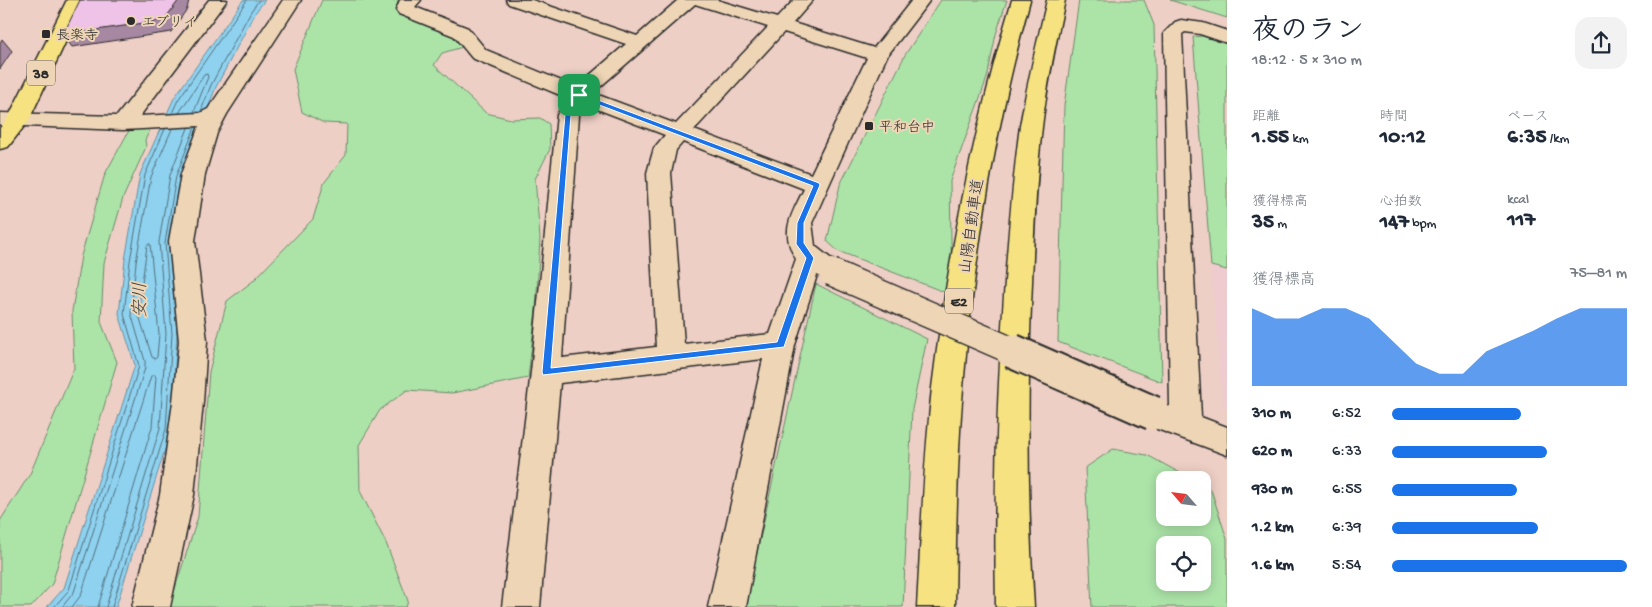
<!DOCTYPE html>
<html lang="ja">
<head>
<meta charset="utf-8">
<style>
	:root { --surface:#fff; --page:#f2f2f3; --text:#1f2937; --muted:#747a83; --accent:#1a73e8 }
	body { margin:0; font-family:"Gochi Hand","Klee One",sans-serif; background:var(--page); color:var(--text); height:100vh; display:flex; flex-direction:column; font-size:19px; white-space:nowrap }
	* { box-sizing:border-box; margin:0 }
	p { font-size:16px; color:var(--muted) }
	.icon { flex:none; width:28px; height:28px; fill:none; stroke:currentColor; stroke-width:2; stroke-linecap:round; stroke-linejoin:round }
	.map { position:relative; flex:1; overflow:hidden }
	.panel { display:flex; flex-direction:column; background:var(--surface); width:425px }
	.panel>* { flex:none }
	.needle { width:32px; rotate:298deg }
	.fabs { position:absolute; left:1156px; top:471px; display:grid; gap:10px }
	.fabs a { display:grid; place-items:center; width:55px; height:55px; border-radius:10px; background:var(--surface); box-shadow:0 2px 12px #0003; font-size:25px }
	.pin { position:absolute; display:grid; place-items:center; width:42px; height:42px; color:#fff; margin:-21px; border-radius:10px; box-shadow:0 2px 8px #0006 }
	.round { display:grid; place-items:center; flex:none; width:52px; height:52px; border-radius:15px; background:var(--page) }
	.head { display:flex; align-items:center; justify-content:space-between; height:85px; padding:0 25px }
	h1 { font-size:28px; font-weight:700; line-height:38px }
	.stats { display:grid; grid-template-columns:repeat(3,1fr); gap:8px; height:85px; padding:5px 25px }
	.stats div { display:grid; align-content:center }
	.stats b { font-size:21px; font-weight:700 }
	.stats small { font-size:14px; font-weight:400 }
	.stats p { font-size:14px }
	.chart { height:140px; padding:10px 25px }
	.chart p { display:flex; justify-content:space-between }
	.chart svg { width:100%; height:90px; margin-top:5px; fill:var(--accent); opacity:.7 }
	ul { padding:0 25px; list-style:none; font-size:16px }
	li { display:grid; grid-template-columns:80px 60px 1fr; align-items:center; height:38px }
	li i { height:12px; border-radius:6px; background:var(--accent) }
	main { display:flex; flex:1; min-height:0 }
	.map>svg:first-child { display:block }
</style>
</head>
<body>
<main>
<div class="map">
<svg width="1227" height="607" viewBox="0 0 1227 607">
	<rect width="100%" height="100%" fill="#eecfc5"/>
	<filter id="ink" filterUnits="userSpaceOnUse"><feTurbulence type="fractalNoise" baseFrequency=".02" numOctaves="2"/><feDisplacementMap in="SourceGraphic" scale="10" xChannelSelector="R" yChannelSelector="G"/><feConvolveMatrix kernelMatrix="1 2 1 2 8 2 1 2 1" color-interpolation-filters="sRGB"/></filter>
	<g filter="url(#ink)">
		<path fill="#eecbcf" d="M 1211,266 L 1227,270 L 1227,409 L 1223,408 Z"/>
		<g fill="#ace4a8" stroke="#6c886a" fill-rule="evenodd">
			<path d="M 322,0 L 403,0 L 398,14 L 445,30 L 466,46 L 442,53 L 434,65 L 486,113 L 511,119 L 540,118 L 549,124 L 550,149 L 535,179 L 540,238 L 536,309 L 528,378 L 452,393 L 407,390 L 380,410 L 359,445 L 360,491 L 386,543 L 408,601 L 406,607 L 169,607 L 198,517 L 209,372 L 227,301 L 253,281 L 313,219 L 324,183 L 346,155 L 347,124 L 324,123 L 302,112 L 293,69 Z"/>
			<path d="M 941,0 L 1007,0 L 996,34 L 987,78 L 950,181 L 952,295 L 856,258 L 838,251 L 827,241 L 840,185 L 905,55 Z"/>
			<path d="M 1079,0 L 1144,0 L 1154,25 L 1162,382 L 1058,342 L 1064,106 Z"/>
			<path d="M 1170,0 L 1227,0 L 1227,18 Z"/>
			<path d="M 1202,36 L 1227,44 L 1227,270 L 1211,266 L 1193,37 Z"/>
			<path d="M 152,126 L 145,140 L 146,147 L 123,198 L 104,263 L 101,322 L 117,362 L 52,584 L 31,607 L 0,607 L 0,521 L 30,474 L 74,368 L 72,311 L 81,256 L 105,174 L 131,127 Z"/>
			<path d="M 816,284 L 927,339 L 912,409 L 903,607 L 745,607 Z"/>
			<path d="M 1113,449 L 1147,455 L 1193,480 L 1165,480 L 1165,518 L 1202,518 L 1203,485 L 1211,490 L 1227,539 L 1227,607 L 1092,607 L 1085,468 ZM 1165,545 L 1202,545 L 1202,582 L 1165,582 Z"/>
		</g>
		<path fill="#8ed2f0" stroke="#668fa1" d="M 243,0 L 265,0 L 255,13 L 216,87 L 181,177 L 170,243 L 177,334 L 171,430 L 116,607 L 47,607 L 64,588 L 135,365 L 119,314 L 125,260 L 140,174 L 174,98 Z"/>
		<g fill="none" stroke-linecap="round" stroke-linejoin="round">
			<g stroke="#536e7a" stroke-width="1">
				<path d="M 201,111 L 211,85 L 251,11 L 259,0"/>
				<path d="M 172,113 L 178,100 L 247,0"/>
				<path d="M 179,113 L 204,75 L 207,74 L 208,77 L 194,112"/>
				<path d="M 150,244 L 159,334 L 157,357 L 155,359 L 152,357 L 138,312 L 147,246 Z"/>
				<path d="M 54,607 L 69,590 L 139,366 L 124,314 L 130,261 L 145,175 L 165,129"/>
				<path d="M 62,607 L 74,592 L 145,368 L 145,361 L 131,313 L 136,262 L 151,177 L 172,129"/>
				<path d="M 72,607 L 81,595 L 151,376 L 154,374 L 156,377 L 152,427 L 98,607"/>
				<path d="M 106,607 L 160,428 L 166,334 L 159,242 L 170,175 L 188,128"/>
				<path d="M 112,607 L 166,429 L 172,334 L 165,243 L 176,176 L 195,127"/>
			</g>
			<defs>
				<g id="street">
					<path d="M 209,0 L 227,0 L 140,116 L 200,113 L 208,109 L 283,0 L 301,0 L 227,114 L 217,133 L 205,174 L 195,241 L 207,341 L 203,402 L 194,495 L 170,607 L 132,607 L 160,495 L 173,402 L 179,341 L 169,241 L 181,174 L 199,126 L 123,130 L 0,125 L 0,113 L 117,116 Z"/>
					<path d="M 400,0 L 421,0 L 415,7 L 468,28 L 486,50 L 576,87 L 626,44 L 509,4 L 506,0 L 532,0 L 637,36 L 678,0 L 717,0 L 777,18 L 794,0 L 813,0 L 793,23 L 874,48 L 912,0 L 930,0 L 887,56 L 812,223 L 815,246 L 834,261 L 838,268 L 834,275 L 825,278 L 817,275 L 795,345 L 746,607 L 708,607 L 763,359 L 560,383 L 540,607 L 502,607 L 531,372 L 557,115 L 567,98 L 472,58 L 454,36 L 399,14 L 396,10 ZM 695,4 L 768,27 L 676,124 L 593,93 ZM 784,32 L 867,58 L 811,174 L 694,130 ZM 584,104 L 665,135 L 654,148 L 647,173 L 656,347 L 562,358 L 579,115 ZM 683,142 L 804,189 C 792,214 779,231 796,259 L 770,334 L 684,344 L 671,173 L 676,150 Z"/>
					<path d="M 1181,20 L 1203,23 L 1227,31 L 1227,43 L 1200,34 L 1185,32 L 1182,34 L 1201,417 L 1227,427 L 1227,455 L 1157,429 L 1152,419 L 1157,409 L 1170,406 L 1164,33 L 1175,22 Z"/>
				</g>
				<path id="primary" d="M 67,0 L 85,0 L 29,120 L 8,147 L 0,149 L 0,128 L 8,118 Z"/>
				<g id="highway">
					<path d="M 1012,0 L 1030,0 C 995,127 974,256 963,388 C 957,460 956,534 955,607 L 917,607 C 921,534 924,461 932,388 C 948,256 974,127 1012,0 Z"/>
					<path d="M 1047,0 L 1065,0 C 1056,42 1047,84 1042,127 C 1036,178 1034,230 1032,282 C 1027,390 1027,499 1034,607 L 996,607 C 994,498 997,389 1005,281 C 1009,229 1013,177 1020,126 C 1027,84 1037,42 1047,0 Z"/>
				</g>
			</defs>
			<use href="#street" stroke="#2b2b2b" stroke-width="3"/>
			<use href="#primary" stroke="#2b2b2b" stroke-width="3"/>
			<use href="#highway" stroke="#2b2b2b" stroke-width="3"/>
			<use href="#street" fill="#eed5b6" fill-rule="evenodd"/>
			<use href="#primary" fill="#f6e281" fill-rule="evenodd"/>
			<use href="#highway" fill="#f6e281" fill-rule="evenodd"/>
			<defs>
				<path id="secondary-bridge-far1" d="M 831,272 L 1015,352"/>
				<path id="secondary-bridge" d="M 1012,351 L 1153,413"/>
			</defs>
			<use href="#secondary-bridge-far1" stroke="#2b2b2b" stroke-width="29" stroke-linecap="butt"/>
			<use href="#secondary-bridge" stroke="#2b2b2b" stroke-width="37" stroke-linecap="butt"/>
			<use href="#secondary-bridge-far1" stroke="#eed5b6" stroke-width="26"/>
			<use href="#secondary-bridge" stroke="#eed5b6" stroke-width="33"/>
		</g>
		<g fill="#a788a2" stroke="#2b2b2b">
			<path d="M 179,0 L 189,0 L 187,9 L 171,32 L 72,47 L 63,35 Z"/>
			<path d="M 2,39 L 12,51 L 0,69 L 0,43 Z"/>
		</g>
		<path fill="#efc2e7" stroke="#2b2b2b" d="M 80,0 L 179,0 L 164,20 L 63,35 Z"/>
	</g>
	<path fill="#1a73e8" stroke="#fff" fill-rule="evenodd" d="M 577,94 L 582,94 L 819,183 L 820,185 L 804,223 L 804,243 L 814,258 L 784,347 L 543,375 L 542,372 L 565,115 ZM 581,98 L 813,186 L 797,223 L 796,244 L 806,258 L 777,342 L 551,368 L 571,115 Z"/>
	<g fill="#2b2b2b" stroke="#eed5b6" stroke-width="2">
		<circle cx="131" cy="21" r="5"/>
		<rect x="41" y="29" width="10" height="10" rx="2.5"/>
		<rect x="864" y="121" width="10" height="10" rx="2.5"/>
	</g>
	<g text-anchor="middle" stroke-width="4" stroke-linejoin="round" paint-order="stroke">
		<g font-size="14" fill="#2b2b2b" stroke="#eed5b6" text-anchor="start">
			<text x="141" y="26">エブリイ</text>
			<text x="56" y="39">長楽寺</text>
			<text x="879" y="131">平和台中</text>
		</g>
		<g fill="#eed5b6" stroke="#665e55" stroke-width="1">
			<rect x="27" y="60.5" width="28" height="25" rx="4"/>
			<rect x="945" y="288.5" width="28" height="25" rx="4"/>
		</g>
		<g font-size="15" font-weight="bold" fill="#2b2b2b">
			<text x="41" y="78">38</text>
			<text x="959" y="306">E2</text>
		</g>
		<g font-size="16" fill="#2b2b2b" stroke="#eed5b6">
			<text transform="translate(970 226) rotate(-82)" y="6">山陽自動車道</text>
		</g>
		<g font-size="18" font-style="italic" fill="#3a4449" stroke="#eed5b6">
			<text transform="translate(139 300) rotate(-90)" y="6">安川</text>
		</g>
	</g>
</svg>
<div class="fabs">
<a><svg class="needle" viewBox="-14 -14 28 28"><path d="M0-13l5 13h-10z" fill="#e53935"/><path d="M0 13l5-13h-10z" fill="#747a83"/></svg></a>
<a><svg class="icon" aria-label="locate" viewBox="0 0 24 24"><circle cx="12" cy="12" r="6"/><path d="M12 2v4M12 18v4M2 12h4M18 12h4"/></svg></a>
</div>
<div class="pin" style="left:579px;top:95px;background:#1e9e55"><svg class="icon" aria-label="arrive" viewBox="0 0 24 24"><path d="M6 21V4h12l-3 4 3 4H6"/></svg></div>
</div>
<section class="panel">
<div class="head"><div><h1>夜のラン</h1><p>18:12 · 5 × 310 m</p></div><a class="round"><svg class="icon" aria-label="share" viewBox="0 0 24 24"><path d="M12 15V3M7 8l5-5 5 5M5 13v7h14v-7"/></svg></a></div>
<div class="stats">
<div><p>距離</p><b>1.55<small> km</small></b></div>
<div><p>時間</p><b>10:12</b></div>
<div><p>ペース</p><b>6:35<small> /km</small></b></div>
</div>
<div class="stats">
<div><p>獲得標高</p><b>35<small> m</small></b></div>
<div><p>心拍数</p><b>147<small> bpm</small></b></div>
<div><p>kcal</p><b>117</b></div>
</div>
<div class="chart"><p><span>獲得標高</span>75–81 m</p>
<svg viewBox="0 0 160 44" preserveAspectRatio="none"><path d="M0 44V6L10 11L20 11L30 6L40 6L50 11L60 22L70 33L80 38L90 38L100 27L110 22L120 17L130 11L140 6L150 6L160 6V44z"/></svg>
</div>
<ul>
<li><b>310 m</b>6:52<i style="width:55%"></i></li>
<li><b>620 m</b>6:33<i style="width:66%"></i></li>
<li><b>930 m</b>6:55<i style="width:53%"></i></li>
<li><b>1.2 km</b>6:39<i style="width:62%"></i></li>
<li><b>1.6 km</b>5:54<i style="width:100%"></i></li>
</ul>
</section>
</main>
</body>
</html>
